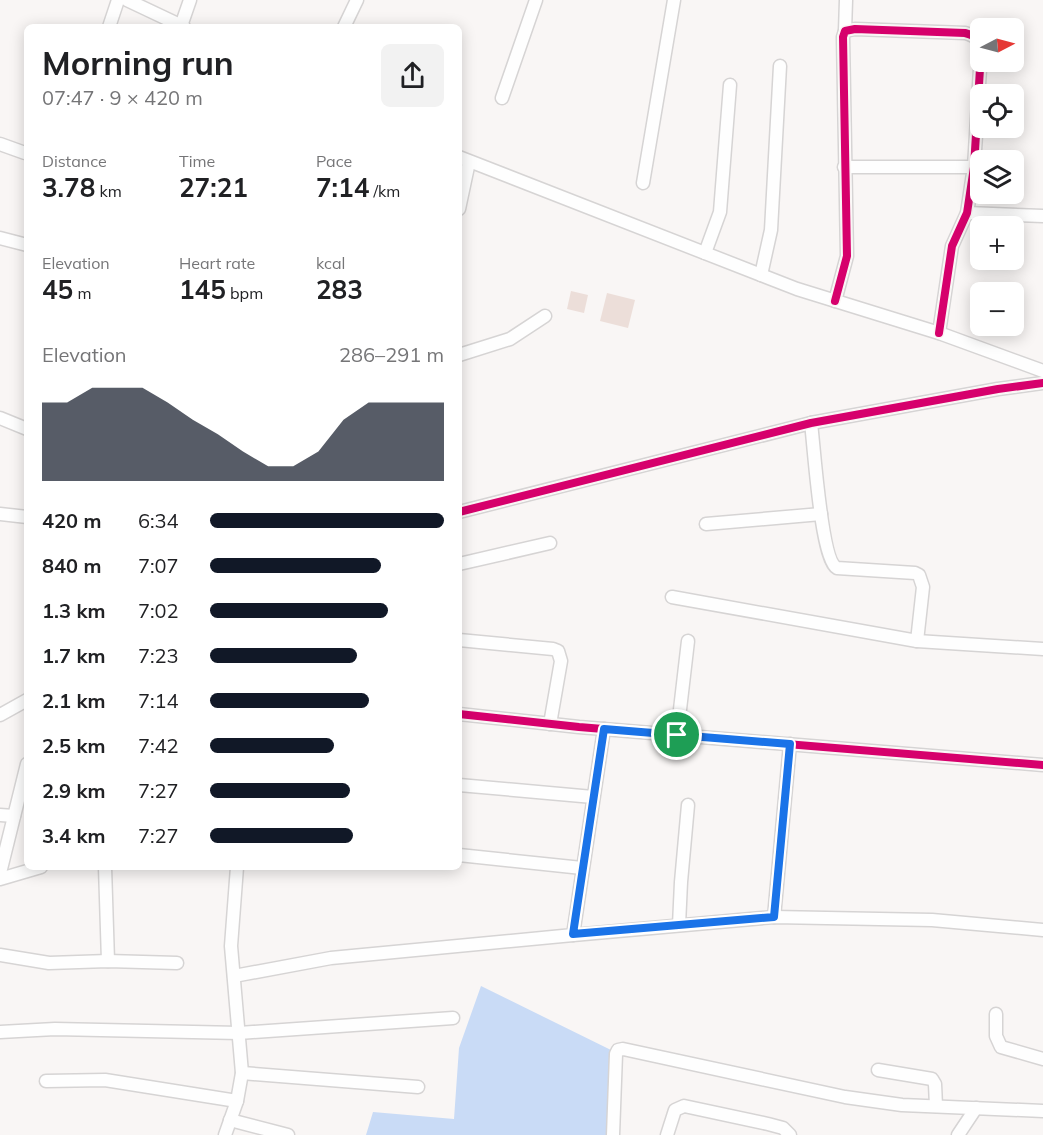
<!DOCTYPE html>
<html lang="en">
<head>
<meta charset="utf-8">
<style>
	:root { --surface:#fff; --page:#f2f2f2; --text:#202124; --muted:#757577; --accent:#111827 }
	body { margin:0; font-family:Mulish,sans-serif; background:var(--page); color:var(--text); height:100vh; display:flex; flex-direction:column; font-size:22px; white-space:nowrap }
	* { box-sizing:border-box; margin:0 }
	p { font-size:20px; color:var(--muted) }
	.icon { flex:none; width:33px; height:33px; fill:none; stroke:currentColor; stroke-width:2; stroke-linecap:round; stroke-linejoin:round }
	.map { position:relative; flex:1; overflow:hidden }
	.side { position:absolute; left:24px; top:24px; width:438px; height:846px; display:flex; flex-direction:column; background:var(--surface); border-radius:9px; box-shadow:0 3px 15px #0003 }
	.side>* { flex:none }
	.needle { width:39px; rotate:84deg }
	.controls { position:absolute; left:970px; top:18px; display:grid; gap:12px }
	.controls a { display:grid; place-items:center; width:54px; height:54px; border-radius:9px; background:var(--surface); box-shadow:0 3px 15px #0003; font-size:30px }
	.pin { position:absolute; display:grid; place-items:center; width:51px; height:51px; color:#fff; margin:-26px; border:3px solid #fff; border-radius:50%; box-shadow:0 2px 6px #0007 }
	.round { display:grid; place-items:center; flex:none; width:63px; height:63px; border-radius:9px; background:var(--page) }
	.headline { display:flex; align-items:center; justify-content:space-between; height:102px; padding:0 18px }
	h1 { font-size:33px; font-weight:700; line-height:45px }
	.metrics { display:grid; grid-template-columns:repeat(3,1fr); gap:9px; height:102px; padding:6px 18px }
	.metrics div { display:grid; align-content:center }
	.metrics b { font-size:26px; font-weight:700 }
	.metrics small { font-size:16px; font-weight:400 }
	.metrics p { font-size:16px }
	.chart { height:168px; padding:12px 18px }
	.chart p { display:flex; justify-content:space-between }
	.chart svg { width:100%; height:108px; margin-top:6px; fill:var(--accent); opacity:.7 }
	ul { padding:0 18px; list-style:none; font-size:20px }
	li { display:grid; grid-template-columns:96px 72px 1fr; align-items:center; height:45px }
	li i { height:15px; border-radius:8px; background:var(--accent) }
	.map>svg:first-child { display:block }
</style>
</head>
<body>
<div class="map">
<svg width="1043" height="1135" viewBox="0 0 1043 1135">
	<rect width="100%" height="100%" fill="#f9f6f5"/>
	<path fill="#c9dbf6" d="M 481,986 L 613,1051 L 608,1135 L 366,1135 L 373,1112 L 454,1119 L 459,1048 Z"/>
	<g fill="#ecded9">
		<path d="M 571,291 L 588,295 L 584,313 L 567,309 Z"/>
		<path d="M 607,293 L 635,300 L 628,328 L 600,321 Z"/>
	</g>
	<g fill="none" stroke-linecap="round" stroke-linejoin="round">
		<defs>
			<g id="minor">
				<path d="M 127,0 L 184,27"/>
				<path d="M 181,26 L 190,0"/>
				<path d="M 109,27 L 118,0"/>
				<path d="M 344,27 L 357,0"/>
				<path d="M 845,31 L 846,0"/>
				<path d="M 502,98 L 536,0"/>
				<path d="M 0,144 L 25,153"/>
				<path d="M 459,157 L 797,289 L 939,333 L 1043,371"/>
				<path d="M 844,167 L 974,167"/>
				<path d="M 643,183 L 674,0"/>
				<path d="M 459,209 L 469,162"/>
				<path d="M 967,213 L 1043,216"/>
				<path d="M 0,238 L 27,245"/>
				<path d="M 705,253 L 720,212 L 730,85"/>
				<path d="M 761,275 L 771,230 L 780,66"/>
				<path d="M 835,301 L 847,256 L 843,37 L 845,31 L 855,29 L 965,33 C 977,36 979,40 981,52 L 974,167 L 967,213 L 952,246 L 939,333"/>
				<path d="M 459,355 L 510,339 L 545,316"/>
				<path d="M 0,418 L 27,429"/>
				<path d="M 811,423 C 814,446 821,560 837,568 L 915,573 L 919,575 L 923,587 L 917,641"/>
				<path d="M 459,512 L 811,423 L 998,389 L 1043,383"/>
				<path d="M 0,514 L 27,517"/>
				<path d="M 706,524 L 821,514"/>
				<path d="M 459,564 L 550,543"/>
				<path d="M 672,597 L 917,641 L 1043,649"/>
				<path d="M 459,640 L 553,649 L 558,651 L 561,661 L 550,724"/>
				<path d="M 459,714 L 579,727 L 1043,765"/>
				<path d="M 0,715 L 27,700"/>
				<path d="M 677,735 L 688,641"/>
				<path d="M 459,785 L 593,797"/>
				<path d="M 0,815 L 14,816"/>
				<path d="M 459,855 L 582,868"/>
				<path d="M 105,867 L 108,961"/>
				<path d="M 0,873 L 27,764"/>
				<path d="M 0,879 L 41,867"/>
				<path d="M 774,917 L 790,744"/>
				<path d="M 679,925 L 681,882 L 688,805"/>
				<path d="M 573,935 L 774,917 L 932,920 L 1043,930"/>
				<path d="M 0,955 L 49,963 L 108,961 L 177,963"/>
				<path d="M 234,976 L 331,958 L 573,935 L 604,729"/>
				<path d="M 996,1014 L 996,1036 L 1001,1047 L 1043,1059"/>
				<path d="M 0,1032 L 55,1029 L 239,1033 L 453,1018"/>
				<path d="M 878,1070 L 932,1079 L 935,1084 L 936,1106"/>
				<path d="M 242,1073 L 418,1087"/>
				<path d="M 46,1081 L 105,1080 L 237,1101"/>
				<path d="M 230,1120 L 288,1135"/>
				<path d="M 225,1135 L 237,1101 L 242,1073 L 231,946 L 237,867"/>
				<path d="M 613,1135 L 616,1054 L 618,1050 L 623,1049 L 845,1097 L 902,1105 L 1043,1111"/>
				<path d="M 667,1135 L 675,1110 L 684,1106 L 768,1124 L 783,1128 L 790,1135"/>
				<path d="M 958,1135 L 976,1108"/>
			</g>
		</defs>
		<use href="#minor" stroke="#d6d4d4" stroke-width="15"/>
		<use href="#minor" stroke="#fefefe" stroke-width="12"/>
		<defs>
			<g id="cycleway">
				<path d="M 835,301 L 847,256 L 843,37 L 845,31 L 855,29 L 965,33 C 977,36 979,40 981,52 L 974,167 L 967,213 L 952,246 L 939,333"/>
				<path d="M 459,512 L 811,423 L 998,389 L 1043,383"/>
				<path d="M 459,714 L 579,727 L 1043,765"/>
			</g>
		</defs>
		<use href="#cycleway" stroke="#faf5f4" stroke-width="11"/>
		<use href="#cycleway" stroke="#d6006c" stroke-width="8"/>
	</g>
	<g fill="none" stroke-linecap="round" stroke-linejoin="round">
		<defs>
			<path id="route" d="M 604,729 L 790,744 L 774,917 L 573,934 Z"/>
		</defs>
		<use href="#route" stroke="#fff" stroke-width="12"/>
		<use href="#route" stroke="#1a73e8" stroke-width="8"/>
	</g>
</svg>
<div class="controls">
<a><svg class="needle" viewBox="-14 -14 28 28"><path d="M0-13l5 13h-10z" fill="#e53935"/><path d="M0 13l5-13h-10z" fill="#757577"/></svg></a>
<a><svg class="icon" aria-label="locate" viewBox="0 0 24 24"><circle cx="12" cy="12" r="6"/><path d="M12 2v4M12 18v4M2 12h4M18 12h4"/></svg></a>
<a><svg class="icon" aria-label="layers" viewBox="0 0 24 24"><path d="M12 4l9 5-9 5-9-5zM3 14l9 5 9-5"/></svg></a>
<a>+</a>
<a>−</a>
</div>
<div class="pin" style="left:677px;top:735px;background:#1e9e55"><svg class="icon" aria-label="arrive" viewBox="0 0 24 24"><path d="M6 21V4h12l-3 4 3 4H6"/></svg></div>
<section class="side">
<div class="headline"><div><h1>Morning run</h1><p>07:47 · 9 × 420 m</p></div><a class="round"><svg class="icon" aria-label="share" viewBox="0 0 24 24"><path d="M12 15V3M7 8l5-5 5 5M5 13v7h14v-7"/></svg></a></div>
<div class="metrics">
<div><p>Distance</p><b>3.78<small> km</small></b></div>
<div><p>Time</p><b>27:21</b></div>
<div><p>Pace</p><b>7:14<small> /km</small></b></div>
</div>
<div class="metrics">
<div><p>Elevation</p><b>45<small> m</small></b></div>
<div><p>Heart rate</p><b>145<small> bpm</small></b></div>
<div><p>kcal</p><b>283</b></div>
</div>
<div class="chart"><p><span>Elevation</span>286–291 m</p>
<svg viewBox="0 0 160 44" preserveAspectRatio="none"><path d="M0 44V12L10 12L20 6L30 6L40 6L50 12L60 19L70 25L80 32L90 38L100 38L110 32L120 19L130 12L140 12L150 12L160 12V44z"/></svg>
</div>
<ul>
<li><b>420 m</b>6:34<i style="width:100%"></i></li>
<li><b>840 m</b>7:07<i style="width:73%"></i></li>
<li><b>1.3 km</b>7:02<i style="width:76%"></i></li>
<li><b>1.7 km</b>7:23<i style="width:63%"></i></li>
<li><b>2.1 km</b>7:14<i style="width:68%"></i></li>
<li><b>2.5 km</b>7:42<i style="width:53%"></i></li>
<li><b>2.9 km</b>7:27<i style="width:60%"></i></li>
<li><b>3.4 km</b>7:27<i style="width:61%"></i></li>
</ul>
</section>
</div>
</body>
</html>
